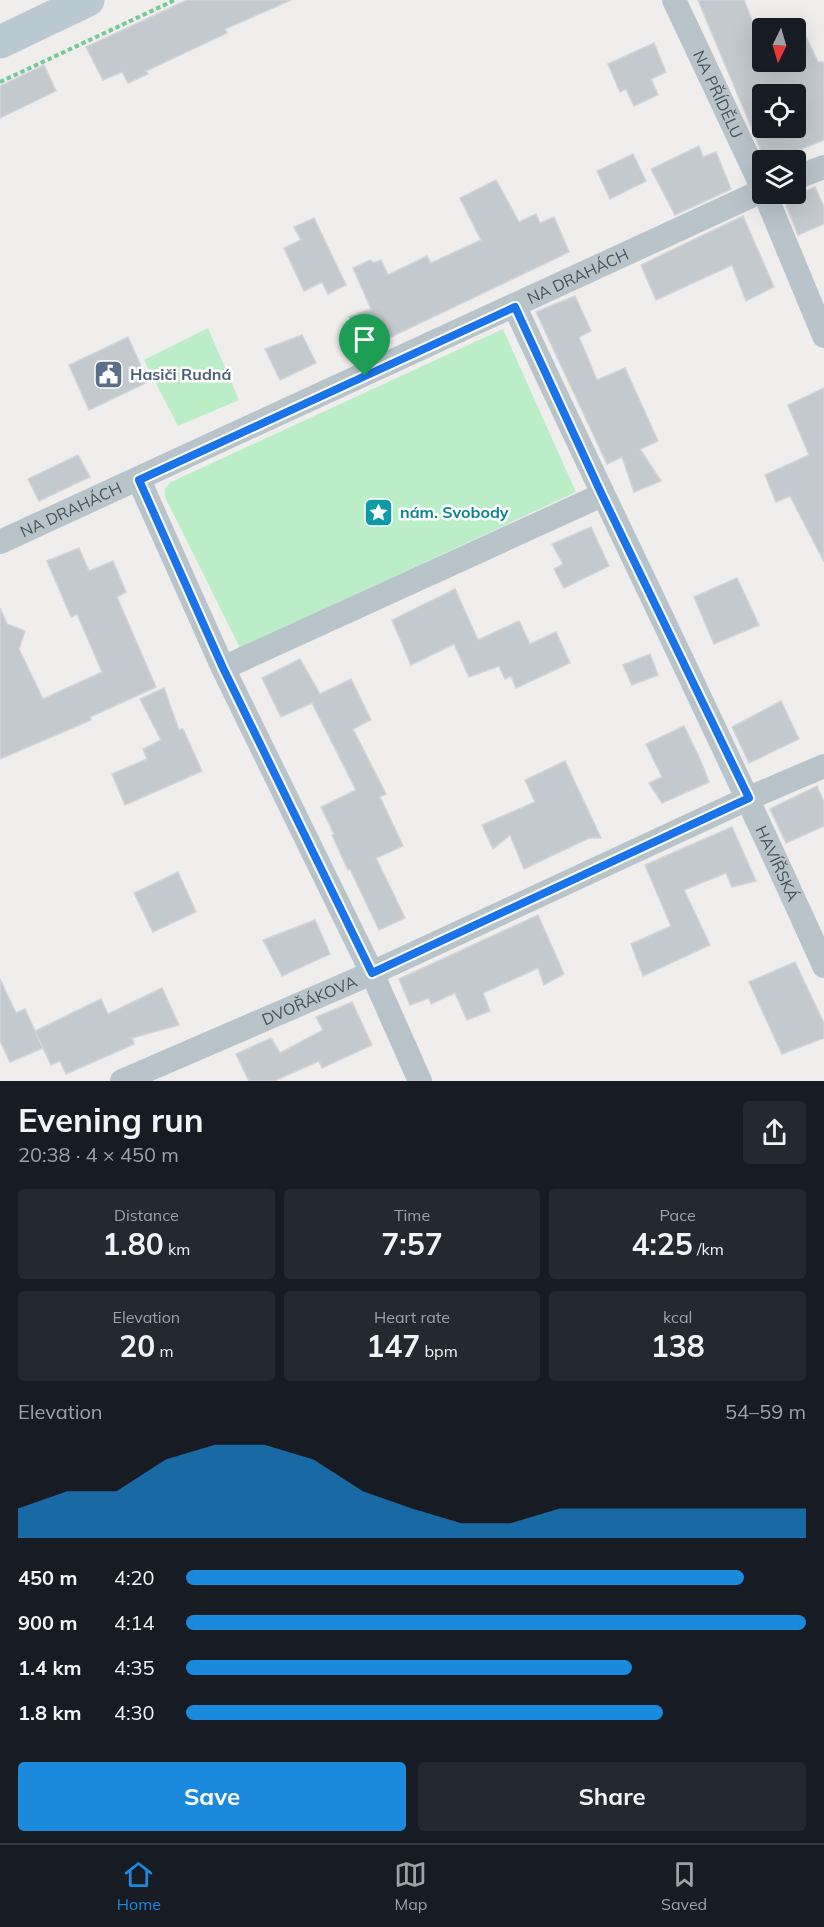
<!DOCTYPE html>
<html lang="en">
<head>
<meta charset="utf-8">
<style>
	:root { --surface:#171b24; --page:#242831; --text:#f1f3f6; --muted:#9ea1a6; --line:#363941; --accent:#1b8adc }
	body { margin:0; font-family:Mulish,sans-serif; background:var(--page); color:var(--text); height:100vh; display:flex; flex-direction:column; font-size:22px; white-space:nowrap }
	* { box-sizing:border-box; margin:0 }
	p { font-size:20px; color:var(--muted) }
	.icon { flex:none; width:33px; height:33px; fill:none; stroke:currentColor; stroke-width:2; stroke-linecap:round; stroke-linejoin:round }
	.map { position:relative; height:1081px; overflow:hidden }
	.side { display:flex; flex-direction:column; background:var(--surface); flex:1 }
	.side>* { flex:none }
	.needle { width:39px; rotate:185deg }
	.tools { position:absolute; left:752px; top:18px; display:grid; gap:12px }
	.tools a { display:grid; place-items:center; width:54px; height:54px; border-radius:6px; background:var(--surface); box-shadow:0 6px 24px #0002; font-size:30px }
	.pin { position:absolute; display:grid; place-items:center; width:51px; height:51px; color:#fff; margin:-62px -26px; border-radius:50% 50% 50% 0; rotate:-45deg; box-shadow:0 0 6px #0007 }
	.pin .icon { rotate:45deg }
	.round { display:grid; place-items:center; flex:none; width:63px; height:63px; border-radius:6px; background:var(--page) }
	.headline { display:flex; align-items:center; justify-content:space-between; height:102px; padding:0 18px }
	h1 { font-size:33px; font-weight:700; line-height:45px }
	.metrics { display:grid; grid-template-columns:repeat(3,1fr); gap:9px; height:102px; padding:6px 18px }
	.metrics div { display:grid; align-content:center; border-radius:6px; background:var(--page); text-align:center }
	.metrics b { font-size:30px; font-weight:700 }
	.metrics small { font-size:16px; font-weight:400 }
	.metrics p { font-size:16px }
	.chart { height:168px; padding:12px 18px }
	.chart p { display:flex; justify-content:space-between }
	.chart svg { width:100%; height:108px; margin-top:6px; fill:var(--accent); opacity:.7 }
	.button { display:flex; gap:12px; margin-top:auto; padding:12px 18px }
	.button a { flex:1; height:69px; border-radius:6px; background:var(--accent); color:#fff; font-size:24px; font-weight:700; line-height:69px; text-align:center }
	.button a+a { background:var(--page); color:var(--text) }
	ul { padding:0 18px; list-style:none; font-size:20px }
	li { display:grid; grid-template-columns:96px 72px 1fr; align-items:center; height:45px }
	li i { height:15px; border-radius:8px; background:var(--accent) }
	.tabs { display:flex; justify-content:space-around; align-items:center; height:84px; border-top:2px solid var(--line); background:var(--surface); font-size:16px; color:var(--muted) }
	.tabs a { display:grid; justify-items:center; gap:3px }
	.tabs .selected { color:var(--accent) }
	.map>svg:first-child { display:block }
</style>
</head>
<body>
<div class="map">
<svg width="824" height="1081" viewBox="0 0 824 1081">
	<rect width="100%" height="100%" fill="#f0eded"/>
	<g fill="#bbeec7">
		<path d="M 208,328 L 239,400 L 178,426 L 144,360 Z"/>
		<path d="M 503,329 L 576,492 L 240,648 L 165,497 L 165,488 L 171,482 Z"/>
	</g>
	<g fill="#c4c9cd" stroke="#d1d4d9" stroke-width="1.5" fill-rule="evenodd">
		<path d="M 187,0 L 291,0 L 225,29 L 227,33 L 146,71 L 148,74 L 128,83 L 122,72 L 103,80 L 86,47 Z"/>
		<path d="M 698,0 L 744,0 L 762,46 L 762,62 L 795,62 L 795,37 L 804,32 L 818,62 L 824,62 L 824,140 L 799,150 L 803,160 L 765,160 ZM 762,94 L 795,94 L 795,128 L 762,128 Z"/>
		<path d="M 654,43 L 666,72 L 651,79 L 658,95 L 634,106 L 626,89 L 620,92 L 608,64 Z"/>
		<path d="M 44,65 L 56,91 L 0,118 L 0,86 Z"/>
		<path d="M 699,146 L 703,157 L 716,152 L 731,189 L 675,215 L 651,169 Z"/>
		<path d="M 633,154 L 646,181 L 610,199 L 597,171 Z"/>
		<path d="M 496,180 L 519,222 L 536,214 L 540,223 L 554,217 L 569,252 L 366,349 L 349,317 L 371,309 L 353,268 L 370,260 L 374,263 L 381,260 L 388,275 L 427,256 L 431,263 L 481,240 L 460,198 Z"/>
		<path d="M 815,187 L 824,207 L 824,224 L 798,235 L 784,200 Z"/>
		<path d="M 743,216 L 774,287 L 746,301 L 732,265 L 656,300 L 641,265 Z"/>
		<path d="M 314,218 L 346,285 L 328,294 L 322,282 L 304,291 L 284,248 L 301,240 L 294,227 Z"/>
		<path d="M 575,296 L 591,331 L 579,337 L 597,380 L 625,368 L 658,441 L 640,449 L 661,481 L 634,492 L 622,457 L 607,464 L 536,312 Z"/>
		<path d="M 302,335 L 316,363 L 280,380 L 265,349 Z"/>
		<path d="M 128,337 L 148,382 L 89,410 L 69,365 Z"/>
		<path d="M 824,388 L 824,562 L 790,496 L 776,502 L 765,475 L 809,455 L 788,405 Z"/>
		<path d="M 78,455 L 90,477 L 39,501 L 28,479 Z"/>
		<path d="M 591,527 L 609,566 L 564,588 L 554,569 L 563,564 L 552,544 Z"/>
		<path d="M 79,548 L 89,571 L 113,561 L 126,592 L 117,597 L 156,687 L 90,717 L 91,720 L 0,759 L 0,608 L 7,624 L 25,631 L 19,649 L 43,699 L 102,672 L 77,614 L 71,617 L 47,561 Z"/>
		<path d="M 737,578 L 759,625 L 714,644 L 694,597 Z"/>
		<path d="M 455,589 L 478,640 L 519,621 L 530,644 L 556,632 L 570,663 L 516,688 L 511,676 L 505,679 L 499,666 L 469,677 L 454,644 L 411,665 L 392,620 Z"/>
		<path d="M 650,654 L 658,675 L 632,685 L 623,665 Z"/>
		<path d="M 300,659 L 320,694 L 351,679 L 371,720 L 353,729 L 386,794 L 380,797 L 403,846 L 376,858 L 405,918 L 379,930 L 350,869 L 348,870 L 332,835 L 334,834 L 321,807 L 356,790 L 312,703 L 281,717 L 262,678 Z"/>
		<path d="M 164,688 L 179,730 L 183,729 L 202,771 L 125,805 L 112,774 L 147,759 L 143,749 L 161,740 L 140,699 Z"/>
		<path d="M 781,701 L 799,739 L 749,763 L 732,727 Z"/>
		<path d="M 684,726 L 700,759 L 709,782 L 662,803 L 649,783 L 662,777 L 646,744 Z"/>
		<path d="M 565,761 L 601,838 L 589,838 L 524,869 L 510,835 L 493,849 L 482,825 L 535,802 L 525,780 Z"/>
		<path d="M 817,786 L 824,802 L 824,826 L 786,843 L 770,809 Z"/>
		<path d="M 732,827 L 756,881 L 732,887 L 726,873 L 684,890 L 710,945 L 643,976 L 631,944 L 671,926 L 645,865 Z"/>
		<path d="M 178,872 L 196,912 L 153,932 L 134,893 Z"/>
		<path d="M 538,915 L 564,974 L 544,985 L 538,968 L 483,993 L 490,1011 L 467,1020 L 455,993 L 431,1004 L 429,998 L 410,1005 L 399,979 Z"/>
		<path d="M 315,920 L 330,954 L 282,976 L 263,940 Z"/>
		<path d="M 795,962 L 824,1023 L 824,1038 L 782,1054 L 749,982 Z"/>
		<path d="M 0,979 L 16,1013 L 25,1009 L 43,1048 L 10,1062 L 0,1041 Z"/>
		<path d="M 162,988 L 179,1025 L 132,1038 L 134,1044 L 66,1074 L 60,1061 L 51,1065 L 35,1031 L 101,999 L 108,1014 Z"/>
		<path d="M 352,1002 L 372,1045 L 322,1068 L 319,1061 L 274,1081 L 249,1081 L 236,1054 L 271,1038 L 280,1053 L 323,1030 L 316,1017 Z"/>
	</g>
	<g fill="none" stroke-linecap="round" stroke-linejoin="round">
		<path stroke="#73cb93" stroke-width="4" stroke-dasharray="4.5 3" stroke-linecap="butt" d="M 0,82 L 175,0"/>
		<g stroke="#b8c4ca" stroke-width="24">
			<path id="s1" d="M 674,0 L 762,187"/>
			<path d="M 795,178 L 824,167"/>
			<path d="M 765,194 L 824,336"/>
			<path id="s2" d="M 515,307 C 617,527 725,744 824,966"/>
			<path d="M 139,480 L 223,668 L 372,973 L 420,1081"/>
			<path id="s3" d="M 0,542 L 762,191"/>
			<path d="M 223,668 L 602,495"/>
			<path id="s4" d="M 122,1081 L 372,973 L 749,798 L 824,766"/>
		</g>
		<path stroke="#bac8d1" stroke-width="33" d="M 0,42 L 88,0"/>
	</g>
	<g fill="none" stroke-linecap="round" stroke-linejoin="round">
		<defs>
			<path id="route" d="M 515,307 L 602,495 L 749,798 L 372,973 L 223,668 L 139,480 Z"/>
		</defs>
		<use href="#route" stroke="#fff" stroke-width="12"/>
		<use href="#route" stroke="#1a73e8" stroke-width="8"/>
	</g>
	<defs>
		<symbol id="civic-square" viewBox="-11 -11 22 22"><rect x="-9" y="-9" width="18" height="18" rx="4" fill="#5c6f8a" stroke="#fff"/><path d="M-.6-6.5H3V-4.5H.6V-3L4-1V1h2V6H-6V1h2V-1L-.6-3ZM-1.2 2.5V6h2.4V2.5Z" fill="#fff"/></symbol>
		<symbol id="sight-square" viewBox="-11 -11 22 22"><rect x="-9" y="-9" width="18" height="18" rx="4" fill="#0f9aa8" stroke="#fff"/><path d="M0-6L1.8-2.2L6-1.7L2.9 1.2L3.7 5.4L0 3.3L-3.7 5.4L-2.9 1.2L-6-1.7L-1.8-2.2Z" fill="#fff"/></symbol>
	</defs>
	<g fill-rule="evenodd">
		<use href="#civic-square" x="92" y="358" width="33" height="33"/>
		<use href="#sight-square" x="362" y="496" width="33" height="33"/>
	</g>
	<g text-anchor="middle" stroke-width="5" stroke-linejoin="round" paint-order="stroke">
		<g font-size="16" fill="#45535a" stroke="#fff">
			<text dy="6" stroke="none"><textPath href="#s1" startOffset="104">NA PŘÍDĚLU</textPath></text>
			<text dy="6" stroke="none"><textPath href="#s3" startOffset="636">NA DRAHÁCH</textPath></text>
			<text dy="6" stroke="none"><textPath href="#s3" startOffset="78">NA DRAHÁCH</textPath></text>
			<text dy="6" stroke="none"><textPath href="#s2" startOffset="615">HAVÍŘSKÁ</textPath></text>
			<text dy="6" stroke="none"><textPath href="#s4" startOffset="204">DVOŘÁKOVA</textPath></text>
		</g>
		<g font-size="16" font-weight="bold" fill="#4e5e75" stroke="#fff" text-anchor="start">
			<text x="130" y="380">Hasiči Rudná</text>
		</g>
		<g font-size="16" font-weight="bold" fill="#0d838f" stroke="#fff" text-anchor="start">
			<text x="400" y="518">nám. Svobody</text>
		</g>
	</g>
</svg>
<div class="tools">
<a><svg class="needle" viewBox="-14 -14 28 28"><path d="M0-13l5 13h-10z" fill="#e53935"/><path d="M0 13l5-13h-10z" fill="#9ea1a6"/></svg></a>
<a><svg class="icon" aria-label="locate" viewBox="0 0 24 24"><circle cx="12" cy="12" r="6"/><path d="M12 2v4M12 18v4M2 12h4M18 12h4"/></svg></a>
<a><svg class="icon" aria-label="layers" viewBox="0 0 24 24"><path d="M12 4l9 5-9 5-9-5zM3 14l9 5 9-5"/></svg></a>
</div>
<div class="pin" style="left:365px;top:376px;background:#1e9e55"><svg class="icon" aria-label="arrive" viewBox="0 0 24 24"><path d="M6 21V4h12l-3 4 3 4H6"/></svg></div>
</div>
<section class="side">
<div class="headline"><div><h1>Evening run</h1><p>20:38 · 4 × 450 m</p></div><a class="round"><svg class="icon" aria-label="share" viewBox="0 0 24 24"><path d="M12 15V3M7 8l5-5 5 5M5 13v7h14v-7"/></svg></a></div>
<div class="metrics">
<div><p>Distance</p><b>1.80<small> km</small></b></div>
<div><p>Time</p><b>7:57</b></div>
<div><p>Pace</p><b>4:25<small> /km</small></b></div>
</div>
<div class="metrics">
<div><p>Elevation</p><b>20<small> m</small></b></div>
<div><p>Heart rate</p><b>147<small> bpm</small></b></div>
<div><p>kcal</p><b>138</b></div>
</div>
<div class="chart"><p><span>Elevation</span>54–59 m</p>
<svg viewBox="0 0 160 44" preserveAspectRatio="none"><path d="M0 44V32L10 25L20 25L30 12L40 6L50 6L60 12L70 25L80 32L90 38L100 38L110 32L120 32L130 32L140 32L150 32L160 32V44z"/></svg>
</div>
<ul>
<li><b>450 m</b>4:20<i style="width:90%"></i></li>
<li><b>900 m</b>4:14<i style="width:100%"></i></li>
<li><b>1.4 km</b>4:35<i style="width:72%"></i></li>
<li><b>1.8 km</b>4:30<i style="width:77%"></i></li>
</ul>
<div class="button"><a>Save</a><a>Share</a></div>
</section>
<nav class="tabs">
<a class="selected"><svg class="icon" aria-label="home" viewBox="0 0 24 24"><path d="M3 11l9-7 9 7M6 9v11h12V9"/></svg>Home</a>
<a><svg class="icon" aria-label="map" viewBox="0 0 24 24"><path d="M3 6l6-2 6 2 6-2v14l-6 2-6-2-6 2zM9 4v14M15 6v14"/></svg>Map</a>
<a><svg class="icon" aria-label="saved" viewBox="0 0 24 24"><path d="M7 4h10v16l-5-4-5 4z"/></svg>Saved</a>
</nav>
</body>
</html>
